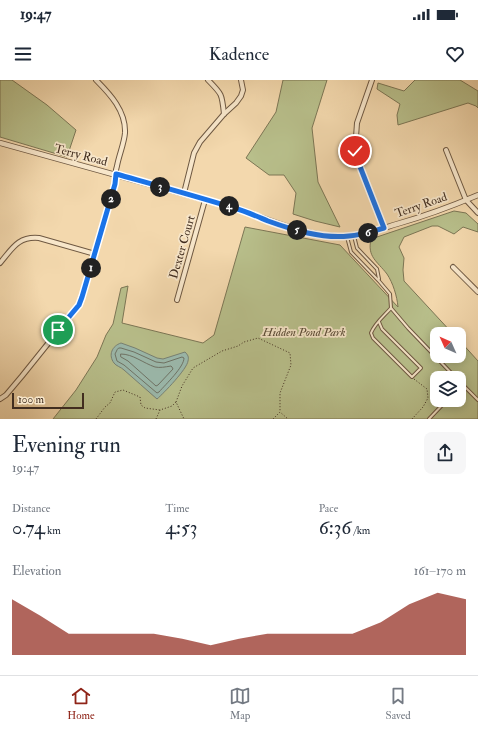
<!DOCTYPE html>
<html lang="en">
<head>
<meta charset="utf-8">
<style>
	:root { --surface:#fff; --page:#f6f6f7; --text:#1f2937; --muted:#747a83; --line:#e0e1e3; --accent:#8f2418 }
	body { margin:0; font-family:"IM FELL Double Pica",serif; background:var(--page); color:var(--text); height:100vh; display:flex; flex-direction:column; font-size:15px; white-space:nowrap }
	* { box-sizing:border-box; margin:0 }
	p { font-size:13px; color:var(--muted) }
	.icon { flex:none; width:22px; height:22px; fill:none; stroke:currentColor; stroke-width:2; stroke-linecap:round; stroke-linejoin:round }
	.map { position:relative; height:339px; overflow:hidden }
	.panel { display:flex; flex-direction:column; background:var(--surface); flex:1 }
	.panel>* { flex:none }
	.needle { width:26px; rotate:315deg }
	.fabs { position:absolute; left:430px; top:247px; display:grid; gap:8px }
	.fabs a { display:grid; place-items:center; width:36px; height:36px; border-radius:8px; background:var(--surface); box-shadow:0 2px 10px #0003; font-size:20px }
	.scale { position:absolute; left:12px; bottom:10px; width:72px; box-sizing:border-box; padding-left:4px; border:2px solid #412d1f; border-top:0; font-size:11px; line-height:14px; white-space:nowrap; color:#412d1f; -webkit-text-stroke:3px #f7e6ca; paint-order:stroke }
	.pin { position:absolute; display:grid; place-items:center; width:34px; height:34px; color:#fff; margin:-17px; border:2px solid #fff; border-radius:50%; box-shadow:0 1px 4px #0007 }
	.km { position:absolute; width:20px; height:20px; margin:-10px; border-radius:50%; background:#222; color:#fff; font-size:11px; line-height:20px; text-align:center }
	.round { display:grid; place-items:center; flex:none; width:42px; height:42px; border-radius:8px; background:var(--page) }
	.head { display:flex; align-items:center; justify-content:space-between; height:68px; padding:0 12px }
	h1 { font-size:22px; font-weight:600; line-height:30px }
	.metrics { display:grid; grid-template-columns:repeat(3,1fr); gap:6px; height:68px; padding:4px 12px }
	.metrics div { display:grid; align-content:center }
	.metrics b { font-size:20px; font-weight:600 }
	.metrics small { font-size:11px; font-weight:400 }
	.metrics p { font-size:11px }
	.chart { height:112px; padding:8px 12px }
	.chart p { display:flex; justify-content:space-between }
	.chart svg { width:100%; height:72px; margin-top:4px; fill:var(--accent); opacity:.7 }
	.status { display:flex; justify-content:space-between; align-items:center; height:28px; padding:0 20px; background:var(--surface); direction:ltr }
	.status svg { height:11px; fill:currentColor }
	header { display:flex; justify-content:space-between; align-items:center; height:52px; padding:0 12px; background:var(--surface); font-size:18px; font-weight:600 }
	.tab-bar { display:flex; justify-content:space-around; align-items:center; height:56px; border-top:1px solid var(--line); background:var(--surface); font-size:11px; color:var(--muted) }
	.tab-bar a { display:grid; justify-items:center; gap:2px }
	.tab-bar .current { color:var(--accent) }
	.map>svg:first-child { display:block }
</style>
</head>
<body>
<div class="status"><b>19:47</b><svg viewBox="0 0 49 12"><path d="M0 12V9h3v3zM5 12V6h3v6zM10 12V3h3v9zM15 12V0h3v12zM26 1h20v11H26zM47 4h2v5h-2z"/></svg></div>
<header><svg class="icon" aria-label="menu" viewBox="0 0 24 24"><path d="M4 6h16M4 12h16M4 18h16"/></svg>Kadence<svg class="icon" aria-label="heart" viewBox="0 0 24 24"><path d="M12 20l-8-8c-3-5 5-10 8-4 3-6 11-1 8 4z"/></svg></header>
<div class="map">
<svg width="478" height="339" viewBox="0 0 478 339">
	<rect width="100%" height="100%" fill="#f3d8ad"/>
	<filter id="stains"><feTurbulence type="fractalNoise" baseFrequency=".005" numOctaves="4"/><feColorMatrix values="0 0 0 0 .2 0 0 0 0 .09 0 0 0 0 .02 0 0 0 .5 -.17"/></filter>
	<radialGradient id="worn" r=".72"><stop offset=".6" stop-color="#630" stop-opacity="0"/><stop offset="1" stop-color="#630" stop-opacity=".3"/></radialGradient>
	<g fill="#b8bf8b" stroke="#7c7655" fill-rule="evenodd">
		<path d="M 0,0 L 12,0 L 47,25 L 76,50 L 67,77 L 0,57 Z"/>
		<path d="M 283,0 L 327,0 L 312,48 L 318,102 L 340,147 L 315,141 L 293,134 L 296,113 L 284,95 L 269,95 L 246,78 L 276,32 Z"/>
		<path d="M 415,0 L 460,0 L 478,11 L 478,28 L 476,26 L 468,23 L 398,45 L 397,35 L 400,24 L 377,9 L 378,3 L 404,11 Z"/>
		<path d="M 454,131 L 466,133 L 478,144 L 478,152 L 463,147 L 454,154 L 438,146 L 432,146 L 404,157 L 399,167 L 404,178 L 403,190 L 404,201 L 453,254 L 437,254 L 437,276 L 459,276 L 459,260 L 478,281 L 478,339 L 53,339 L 76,310 L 97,277 L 106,255 L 113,244 L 121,208 L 128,206 L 122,243 L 203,263 L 214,255 L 245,147 L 340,165 L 398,227 C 397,216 393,203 387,194 C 377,181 367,177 371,159 ZM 437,298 L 459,298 L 459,320 L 437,320 Z"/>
	</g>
	<path fill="#9bb9ac" stroke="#778174" d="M 121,263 L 135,268 L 157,278 L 163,279 L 185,272 C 188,275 189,277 188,281 C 187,289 164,313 157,319 C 146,309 135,300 124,290 C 121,287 116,286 114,283 C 108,275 112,266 121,263 Z"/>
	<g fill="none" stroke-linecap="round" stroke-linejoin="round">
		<g stroke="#6e7366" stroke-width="1">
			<path d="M 119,268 L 121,268 L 134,272 L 156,282 L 164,283 L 182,277 L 184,278 C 184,287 166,304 159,312 L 157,313 L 124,285 L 117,281 L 115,274 L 117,270 Z"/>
			<path d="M 121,274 C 133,274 143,283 155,287 C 160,288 165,287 171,286 L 172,287 L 173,289 L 158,305 L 156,306 L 128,281 L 121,277 Z"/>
		</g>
		<defs>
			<g id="service">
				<path d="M 354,156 L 357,168 L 377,189 L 379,199"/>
				<path d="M 347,157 L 351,172 L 379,201 L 390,214 L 391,228 L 408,248 L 456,298"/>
				<path d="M 379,242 L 382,249 L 421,288 L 412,297 L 373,258 L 371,253 C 375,243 384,236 391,228"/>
				<path d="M 459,301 L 478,320"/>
				<path d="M 459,307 L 462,304"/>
				<path d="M 429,339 L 447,320"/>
			</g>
			<g id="minor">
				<path d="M 208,0 C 222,14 222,14 224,34"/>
				<path d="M 372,0 L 357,43 L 355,71 L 359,84 L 384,148"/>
				<path d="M 446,70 L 466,120 L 478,133"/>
				<path d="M 184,113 L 194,73 L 200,62 L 224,34 L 236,23 L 241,16 L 243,10 L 241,0"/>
				<path d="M 0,183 C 12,169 18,156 39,158 L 95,174"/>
				<path d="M 453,187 L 478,212"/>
				<path d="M 177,220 L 205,120"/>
				<path d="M 0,319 L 6,315 L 22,296 L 79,225 L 82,217 L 115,104 C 115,98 115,92 117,86 C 119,75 124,64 125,53 C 126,31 110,14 96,0"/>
			</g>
			<path id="tertiary" d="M 0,63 L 235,128 C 268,139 299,154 334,156 C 356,158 377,150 397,144 C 425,136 452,126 478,115"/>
		</defs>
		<use href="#service" stroke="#6e5842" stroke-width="4"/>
		<use href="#minor" stroke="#6e5842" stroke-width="6"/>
		<use href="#tertiary" stroke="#6e5842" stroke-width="6"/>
		<g stroke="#412d1f" stroke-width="1" stroke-dasharray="1 2" stroke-linecap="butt">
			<path d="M 176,322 L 182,306 L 193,288 L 222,271 L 238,266 L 244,262 L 258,258 L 290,273 L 291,285 L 280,313 L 280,332"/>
			<path d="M 96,339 L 105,327 L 110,323 L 115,312 L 123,310 L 140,317 L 141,325 L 145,328 L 160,330"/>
			<path d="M 156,339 L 160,330 L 172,326 L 176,322 L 184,339"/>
			<path d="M 273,339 L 280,332 L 288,339"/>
			<path d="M 412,339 L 423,327 L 428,318 L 427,309 L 414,299"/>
		</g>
		<use href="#service" stroke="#f7e6ca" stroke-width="2"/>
		<use href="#minor" stroke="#f7e6ca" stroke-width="4"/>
		<use href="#tertiary" stroke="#f7e6ca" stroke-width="4.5"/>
	</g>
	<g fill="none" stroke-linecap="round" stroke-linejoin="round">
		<defs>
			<path id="route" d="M 58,250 L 79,225 L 82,217 L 115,104 L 116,94 C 155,105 195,116 234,128 C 245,131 256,136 268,141 C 293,150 322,159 349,156 C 361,155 373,151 384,148 L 359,84 L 355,71"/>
		</defs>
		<use href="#route" stroke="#fff" stroke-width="8"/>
		<use href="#route" stroke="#1a73e8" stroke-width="5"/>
	</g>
	<g text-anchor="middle" stroke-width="3.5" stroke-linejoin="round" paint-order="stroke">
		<g font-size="12" fill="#412d1f" stroke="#f7e6ca">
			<text transform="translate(81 75) rotate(15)" y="4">Terry Road</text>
			<text transform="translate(421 125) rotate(-19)" y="4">Terry Road</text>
			<text transform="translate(182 167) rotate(-74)" y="4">Dexter Court</text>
		</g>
		<g font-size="12" font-style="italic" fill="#594a35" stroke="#f7e6ca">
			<text x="304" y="256">Hidden Pond Park</text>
		</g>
	</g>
	<rect width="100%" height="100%" filter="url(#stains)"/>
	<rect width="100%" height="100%" fill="url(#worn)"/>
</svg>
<div class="fabs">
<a><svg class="needle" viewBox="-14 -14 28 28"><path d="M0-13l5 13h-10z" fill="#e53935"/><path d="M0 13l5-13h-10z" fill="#747a83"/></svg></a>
<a><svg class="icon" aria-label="layers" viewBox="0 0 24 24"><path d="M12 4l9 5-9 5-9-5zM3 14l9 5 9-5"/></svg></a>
</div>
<div class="scale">100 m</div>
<div class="pin" style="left:58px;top:250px;background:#1e9e55"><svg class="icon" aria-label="arrive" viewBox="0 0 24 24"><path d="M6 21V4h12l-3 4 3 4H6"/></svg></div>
<div class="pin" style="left:355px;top:71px;background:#d93025"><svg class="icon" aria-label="check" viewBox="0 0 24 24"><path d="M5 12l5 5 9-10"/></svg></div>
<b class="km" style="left:91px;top:188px">1</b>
<b class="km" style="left:111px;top:119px">2</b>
<b class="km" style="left:160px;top:107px">3</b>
<b class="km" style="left:229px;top:126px">4</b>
<b class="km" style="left:297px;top:150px">5</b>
<b class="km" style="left:368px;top:153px">6</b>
</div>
<section class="panel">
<div class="head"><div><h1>Evening run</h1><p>19:47</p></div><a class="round"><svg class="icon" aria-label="share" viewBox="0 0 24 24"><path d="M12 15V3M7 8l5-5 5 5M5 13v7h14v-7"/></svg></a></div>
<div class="metrics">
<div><p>Distance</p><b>0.74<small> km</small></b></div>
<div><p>Time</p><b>4:53</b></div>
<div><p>Pace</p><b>6:36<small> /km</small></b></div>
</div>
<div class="chart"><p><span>Elevation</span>161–170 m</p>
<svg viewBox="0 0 160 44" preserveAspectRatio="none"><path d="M0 44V10L10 20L20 31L30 31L40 31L50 31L60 34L70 38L80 34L90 31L100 31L110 31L120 31L130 24L140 13L150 6L160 10V44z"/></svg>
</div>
</section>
<nav class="tab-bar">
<a class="current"><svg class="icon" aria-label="home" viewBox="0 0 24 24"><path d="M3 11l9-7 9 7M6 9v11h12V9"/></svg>Home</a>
<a><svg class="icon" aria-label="map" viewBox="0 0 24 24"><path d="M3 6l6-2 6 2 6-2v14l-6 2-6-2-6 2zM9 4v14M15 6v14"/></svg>Map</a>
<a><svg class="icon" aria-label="saved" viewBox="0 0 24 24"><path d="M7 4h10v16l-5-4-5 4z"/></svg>Saved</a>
</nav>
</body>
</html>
